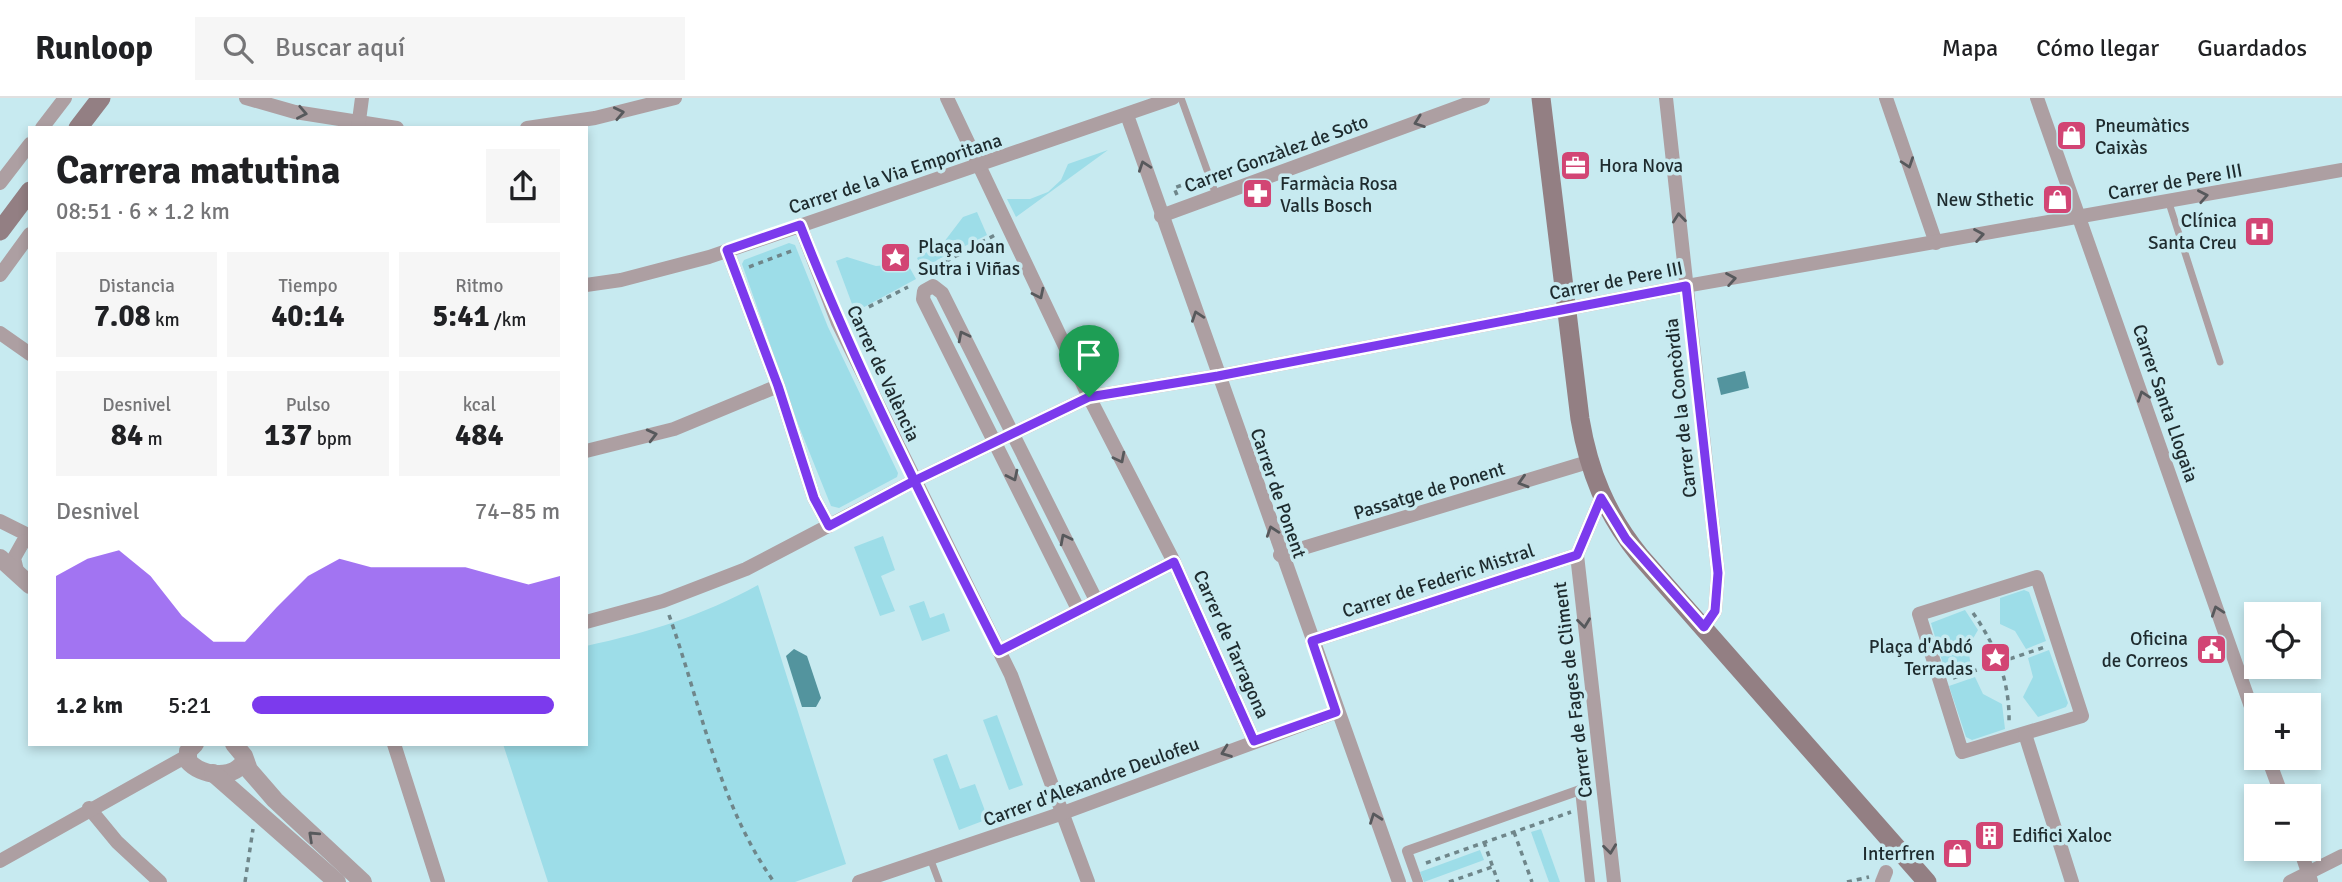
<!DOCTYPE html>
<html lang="es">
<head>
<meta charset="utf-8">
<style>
	:root { --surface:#fff; --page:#f6f6f6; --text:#202124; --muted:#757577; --line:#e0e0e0; --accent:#7c3aed }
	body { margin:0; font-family:Signika,sans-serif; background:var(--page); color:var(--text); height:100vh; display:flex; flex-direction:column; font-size:26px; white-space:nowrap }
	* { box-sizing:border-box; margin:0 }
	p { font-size:23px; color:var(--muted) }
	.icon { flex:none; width:38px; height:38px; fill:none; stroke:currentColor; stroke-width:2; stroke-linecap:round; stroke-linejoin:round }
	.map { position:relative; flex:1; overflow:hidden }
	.details { position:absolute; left:28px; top:28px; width:560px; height:620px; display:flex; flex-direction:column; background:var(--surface); border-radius:0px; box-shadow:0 4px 10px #0003 }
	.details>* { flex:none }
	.tools { position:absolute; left:2244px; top:504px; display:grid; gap:14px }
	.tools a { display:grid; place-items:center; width:77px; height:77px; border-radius:0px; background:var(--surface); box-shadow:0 4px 10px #0003; font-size:35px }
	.pin { position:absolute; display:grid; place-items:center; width:60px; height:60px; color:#fff; margin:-72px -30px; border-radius:50% 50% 50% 0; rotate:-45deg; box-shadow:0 0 7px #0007 }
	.pin .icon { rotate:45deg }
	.round { display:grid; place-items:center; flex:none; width:74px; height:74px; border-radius:0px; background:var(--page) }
	.summary { display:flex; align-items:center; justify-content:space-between; height:119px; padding:0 28px }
	h1 { font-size:38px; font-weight:800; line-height:52px }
	.metrics { display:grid; grid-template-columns:repeat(3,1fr); gap:10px; height:119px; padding:7px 28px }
	.metrics div { display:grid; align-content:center; border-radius:0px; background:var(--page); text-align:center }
	.metrics b { font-size:30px; font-weight:800 }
	.metrics small { font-size:19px; font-weight:400 }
	.metrics p { font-size:19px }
	.chart { height:196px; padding:14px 28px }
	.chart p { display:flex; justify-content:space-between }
	.chart svg { width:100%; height:126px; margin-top:7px; fill:var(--accent); opacity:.7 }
	ul { padding:0 28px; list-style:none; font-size:23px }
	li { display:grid; grid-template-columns:112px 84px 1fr; align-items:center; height:52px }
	li i { height:18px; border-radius:9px; background:var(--accent) }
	header { display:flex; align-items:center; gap:42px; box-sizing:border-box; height:98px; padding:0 35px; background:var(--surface); border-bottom:2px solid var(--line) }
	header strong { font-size:33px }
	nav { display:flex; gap:38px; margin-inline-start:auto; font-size:24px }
	.search { width:490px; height:63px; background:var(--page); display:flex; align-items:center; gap:18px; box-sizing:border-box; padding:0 24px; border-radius:0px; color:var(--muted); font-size:26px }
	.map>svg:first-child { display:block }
</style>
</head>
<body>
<header>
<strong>Runloop</strong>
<div class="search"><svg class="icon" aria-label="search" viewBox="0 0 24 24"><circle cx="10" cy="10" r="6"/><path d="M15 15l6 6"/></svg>Buscar aquí</div>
<nav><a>Mapa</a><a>Cómo llegar</a><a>Guardados</a></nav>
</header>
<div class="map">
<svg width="2342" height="784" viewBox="0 0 2342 784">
	<rect width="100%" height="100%" fill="#c7eaf0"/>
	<g fill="#9ddde8">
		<path d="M 1108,52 L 1016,119 L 1007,101 L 1030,101 L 1048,94 L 1061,82 L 1068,66 Z"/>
		<path d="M 977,114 L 987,137 L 937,162 L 924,175 L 917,160 L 944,144 L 963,119 Z"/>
		<path d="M 789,145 L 795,147 L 828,229 L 898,375 L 897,379 L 839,410 L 831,408 L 798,326 L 742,166 L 744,162 Z"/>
		<path d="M 847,159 L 876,168 L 907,165 L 916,181 L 855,214 L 836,163 Z"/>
		<path d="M 883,438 L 895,472 L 881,478 L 895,513 L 880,518 L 854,449 Z"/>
		<path d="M 758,487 L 846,766 L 795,784 L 548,784 L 503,646 L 586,646 L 586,548 C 650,534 701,518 758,487 Z"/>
		<path d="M 2024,492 L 2029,494 L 2046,543 L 2026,551 L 2015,533 L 2000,526 L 2000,500 Z"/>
		<path d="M 924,503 L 930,520 L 944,515 L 950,533 L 922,543 L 909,508 Z"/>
		<path d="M 1965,512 L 1978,532 L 1968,549 L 1971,569 L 1946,577 L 1931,525 Z"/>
		<path d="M 2049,552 L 2068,605 L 2066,609 L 2038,619 L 2023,599 L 2033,579 L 2028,560 Z"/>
		<path d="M 1975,579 L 1983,596 L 2002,606 L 2005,631 L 1972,642 L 1966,639 L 1949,588 Z"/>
		<path d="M 997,617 L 1023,687 L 1009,692 L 983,622 Z"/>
		<path d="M 947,656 L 960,691 L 975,686 L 988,721 L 959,732 L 933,661 Z"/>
		<path d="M 1541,731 L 1560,784 L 1549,784 L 1531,734 Z"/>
		<path d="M 1480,752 L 1484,762 L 1424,784 L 1420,774 Z"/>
	</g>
	<g fill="#53949e">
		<path d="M 1745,273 L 1749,290 L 1721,297 L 1717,280 Z"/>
		<path d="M 794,551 L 807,558 L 821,600 L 816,609 L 802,609 L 786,558 Z"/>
	</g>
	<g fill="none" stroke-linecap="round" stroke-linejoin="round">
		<g stroke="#6f868a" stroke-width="3.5" stroke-dasharray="5 5" stroke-linecap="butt">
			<path d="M 1177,97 L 1174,90 L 1199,81"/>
			<path d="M 749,169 L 794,152"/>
			<path d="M 928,173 L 995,137"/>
			<path d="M 851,218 L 908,189"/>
			<path d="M 1973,515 C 1996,547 2010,585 2009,624"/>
			<path d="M 669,517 C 701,607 718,705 774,784"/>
			<path d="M 1953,580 L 2045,549"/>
			<path d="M 1514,734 L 1532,784"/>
			<path d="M 1484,744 L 1498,784"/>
			<path d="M 1426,765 L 1571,714"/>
			<path d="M 245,784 L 253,731"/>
			<path d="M 1449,784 L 1492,769"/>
			<path d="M 1847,784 L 1869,779"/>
		</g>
		<g stroke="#ad9fa2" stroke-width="7">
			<path d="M 1181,0 L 1216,97"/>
			<path d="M 2169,105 L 2220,264"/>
			<path d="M 930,760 L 939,784"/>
		</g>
		<path stroke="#ad9fa2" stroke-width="10" d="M 1418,784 L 1407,753 L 1580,692 L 1590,784"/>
		<g stroke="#ad9fa2" stroke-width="14">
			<path d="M 246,0 L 295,14 L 397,30"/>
			<path d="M 947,0 L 1089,299 L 1174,464 L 1254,643"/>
			<path d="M 1666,0 L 1718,475 L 1715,513 L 1704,529"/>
			<path d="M 1886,0 L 1936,145"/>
			<path d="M 2037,0 L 2256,623"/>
			<path d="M 1127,17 L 1399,784"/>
			<path d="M 42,30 L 65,0"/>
			<path d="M 358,30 L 362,0"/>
			<path d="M 527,30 L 595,20 L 675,0"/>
			<path d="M 0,85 L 30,46"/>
			<path d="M 1161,118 L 1483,0"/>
			<path d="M 800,127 L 838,225 L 1011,577 L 1088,784"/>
			<path d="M 727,152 L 778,288 L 814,400 L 829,428"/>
			<path d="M 0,177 L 30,136"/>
			<path d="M 586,187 L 621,182 L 709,159 L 1173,0"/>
			<path d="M 0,235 L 30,256"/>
			<path d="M 586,353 L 674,331 L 778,288"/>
			<path d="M 1601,400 L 1577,457 L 1614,784"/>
			<path d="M 0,423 L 30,438"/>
			<path d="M 1280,457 L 1588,364"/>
			<path d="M 18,477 L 14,460 L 23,444 L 30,443"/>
			<path d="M 2037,479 L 2082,618 L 1962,654 L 1919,516 Z"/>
			<path d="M 1078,511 L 923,201 L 924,193 L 933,188 L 942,195 L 1096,502"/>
			<path d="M 586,524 L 663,503 L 746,471 L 914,383 L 1089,299 L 1218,278 L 1686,188 L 2342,72"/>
			<path d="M 1312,543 L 1577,457"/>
			<path d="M 999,553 L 1174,464"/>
			<path d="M 2025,636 L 2072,784"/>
			<path d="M 394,646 L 438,784"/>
			<path d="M 2268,660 L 2282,698"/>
			<path d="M 89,710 L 117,744 L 160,784"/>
			<path d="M 2300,751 L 2311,783"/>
			<path d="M 0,763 L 187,658"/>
			<path d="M 859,784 L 1063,715 L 1336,614"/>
			<path d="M 1882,784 L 1886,774"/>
			<path d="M 2290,784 L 2342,758"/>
		</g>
		<g stroke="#ad9fa2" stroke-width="18">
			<path d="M 0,460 L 30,487"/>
			<path d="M 195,646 L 188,653 L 188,663 C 201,678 232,682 244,664"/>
			<path d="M 234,646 L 244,658 L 249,672 L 275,702 L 363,784"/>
			<path d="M 213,675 L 337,784"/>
		</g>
		<g stroke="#937f83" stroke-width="19">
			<path d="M 1541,0 L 1580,321 C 1589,374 1606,416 1640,458 L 1927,784"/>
			<path d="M 78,30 L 101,0"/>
			<path d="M 0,133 L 30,93"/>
		</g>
	</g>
	<defs><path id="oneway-chevron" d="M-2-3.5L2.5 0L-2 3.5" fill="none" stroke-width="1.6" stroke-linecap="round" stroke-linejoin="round" transform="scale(1.75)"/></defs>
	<g stroke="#57595c">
		<use href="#oneway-chevron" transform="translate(302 15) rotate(11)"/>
		<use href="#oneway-chevron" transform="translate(619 15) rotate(-12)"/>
		<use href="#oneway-chevron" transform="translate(1419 24) rotate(160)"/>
		<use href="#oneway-chevron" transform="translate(1908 65) rotate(71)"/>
		<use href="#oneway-chevron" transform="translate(1144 68) rotate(-109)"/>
		<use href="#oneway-chevron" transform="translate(2203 98) rotate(-11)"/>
		<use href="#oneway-chevron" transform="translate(1679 120) rotate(-96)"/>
		<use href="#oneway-chevron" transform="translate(1979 137) rotate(-10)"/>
		<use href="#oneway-chevron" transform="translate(1731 181) rotate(-10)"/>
		<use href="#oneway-chevron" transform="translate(1039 196) rotate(64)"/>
		<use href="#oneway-chevron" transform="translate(1197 218) rotate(-109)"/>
		<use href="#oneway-chevron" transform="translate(963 238) rotate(-117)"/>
		<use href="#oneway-chevron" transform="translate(2143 298) rotate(-109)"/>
		<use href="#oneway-chevron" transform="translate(652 337) rotate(-14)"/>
		<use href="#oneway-chevron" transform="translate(1120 360) rotate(63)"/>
		<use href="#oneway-chevron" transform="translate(1013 378) rotate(64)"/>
		<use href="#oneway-chevron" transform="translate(1523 384) rotate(163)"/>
		<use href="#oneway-chevron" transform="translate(1272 433) rotate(-109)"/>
		<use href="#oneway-chevron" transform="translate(1065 441) rotate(-117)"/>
		<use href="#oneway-chevron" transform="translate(2217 513) rotate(-109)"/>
		<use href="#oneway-chevron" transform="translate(1584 525) rotate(83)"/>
		<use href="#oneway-chevron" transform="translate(1226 654) rotate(159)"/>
		<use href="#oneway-chevron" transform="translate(1375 720) rotate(-110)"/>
		<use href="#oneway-chevron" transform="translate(313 738) rotate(-137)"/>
		<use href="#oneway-chevron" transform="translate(1610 751) rotate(83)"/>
	</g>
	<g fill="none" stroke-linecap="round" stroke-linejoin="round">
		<defs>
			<path id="route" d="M 1089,299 L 914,383 L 829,428 L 814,400 L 778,288 L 727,152 L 800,127 C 857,273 929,413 999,553 L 1174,464 L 1254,643 L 1336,614 L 1312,543 L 1577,457 L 1601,400 L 1626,441 L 1704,529 L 1715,513 L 1718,475 L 1686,188 L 1218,278 L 1089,299"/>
		</defs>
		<use href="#route" stroke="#fff" stroke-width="14"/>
		<use href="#route" stroke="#7c3aed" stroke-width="9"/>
	</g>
	<defs>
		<symbol id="shop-square" viewBox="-11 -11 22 22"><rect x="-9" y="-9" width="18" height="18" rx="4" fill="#d24574" stroke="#c7eaf0"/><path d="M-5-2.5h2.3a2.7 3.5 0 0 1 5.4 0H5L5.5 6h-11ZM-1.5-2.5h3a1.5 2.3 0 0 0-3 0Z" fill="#fff"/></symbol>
		<symbol id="office-square" viewBox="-11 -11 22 22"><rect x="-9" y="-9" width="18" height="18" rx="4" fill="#d24574" stroke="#c7eaf0"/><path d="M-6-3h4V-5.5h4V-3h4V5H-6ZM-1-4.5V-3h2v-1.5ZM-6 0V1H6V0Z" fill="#fff"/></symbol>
		<symbol id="pharmacy-square" viewBox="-11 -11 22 22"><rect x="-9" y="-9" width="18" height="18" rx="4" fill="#d24574" stroke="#c7eaf0"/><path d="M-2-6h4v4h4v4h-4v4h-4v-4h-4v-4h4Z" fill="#fff"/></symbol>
		<symbol id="hospital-square" viewBox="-11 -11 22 22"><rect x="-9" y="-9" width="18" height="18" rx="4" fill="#d24574" stroke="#c7eaf0"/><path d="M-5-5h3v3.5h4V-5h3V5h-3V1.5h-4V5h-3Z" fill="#fff"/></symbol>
		<symbol id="sight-square" viewBox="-11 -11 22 22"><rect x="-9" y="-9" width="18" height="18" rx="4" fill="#d24574" stroke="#c7eaf0"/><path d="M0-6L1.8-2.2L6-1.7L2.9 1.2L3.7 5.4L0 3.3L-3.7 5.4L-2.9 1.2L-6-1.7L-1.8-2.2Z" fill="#fff"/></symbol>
		<symbol id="civic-square" viewBox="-11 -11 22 22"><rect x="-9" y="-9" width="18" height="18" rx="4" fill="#d24574" stroke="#c7eaf0"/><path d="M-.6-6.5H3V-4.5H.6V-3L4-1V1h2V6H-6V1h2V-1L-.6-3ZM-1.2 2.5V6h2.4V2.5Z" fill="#fff"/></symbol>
		<symbol id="building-square" viewBox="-11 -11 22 22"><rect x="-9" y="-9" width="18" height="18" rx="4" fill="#d24574" stroke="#c7eaf0"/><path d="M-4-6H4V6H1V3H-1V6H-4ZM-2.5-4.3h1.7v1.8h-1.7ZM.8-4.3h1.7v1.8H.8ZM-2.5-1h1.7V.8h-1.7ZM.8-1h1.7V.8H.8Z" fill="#fff"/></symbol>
	</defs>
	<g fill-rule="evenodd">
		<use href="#shop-square" x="2054" y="20" width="35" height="35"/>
		<use href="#office-square" x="1558" y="50" width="35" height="35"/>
		<use href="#pharmacy-square" x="1240" y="78" width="35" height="35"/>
		<use href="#shop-square" x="2040" y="84" width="35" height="35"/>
		<use href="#hospital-square" x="2242" y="116" width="35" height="35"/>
		<use href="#sight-square" x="878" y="142" width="35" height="35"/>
		<use href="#civic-square" x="2194" y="534" width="35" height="35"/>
		<use href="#sight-square" x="1978" y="542" width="35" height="35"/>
		<use href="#building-square" x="1972" y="720" width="35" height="35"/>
		<use href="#shop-square" x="1940" y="738" width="35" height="35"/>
	</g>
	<g text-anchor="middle" stroke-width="7" stroke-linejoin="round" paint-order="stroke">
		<g font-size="19" fill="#1e2b2e" stroke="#c7eaf0" text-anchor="start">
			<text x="2095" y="34">Pneumàtics<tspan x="2095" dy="22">Caixàs</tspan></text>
			<text x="1599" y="74">Hora Nova</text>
			<text x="1280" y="92">Farmàcia Rosa<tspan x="1280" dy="22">Valls Bosch</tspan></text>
			<text x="2034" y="108" text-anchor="end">New Sthetic</text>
			<text x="2237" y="129" text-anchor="end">Clínica<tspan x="2237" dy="22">Santa Creu</tspan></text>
			<text x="918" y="155">Plaça Joan<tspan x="918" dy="22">Sutra i Viñas</tspan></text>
			<text x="2188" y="547" text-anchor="end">Oficina<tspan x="2188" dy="22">de Correos</tspan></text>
			<text x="1973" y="555" text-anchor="end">Plaça d'Abdó<tspan x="1973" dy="22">Terradas</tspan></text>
			<text x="2012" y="744">Edifici Xaloc</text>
			<text x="1935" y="762" text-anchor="end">Interfren</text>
		</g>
		<g font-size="19" fill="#1e2b2e" stroke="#c7eaf0">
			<text transform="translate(1276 55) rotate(-20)" y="7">Carrer Gonzàlez de Soto</text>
			<text transform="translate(895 75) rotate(-18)" y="7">Carrer de la Via Emporitana</text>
			<text transform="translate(2175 83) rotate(-10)" y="7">Carrer de Pere III</text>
			<text transform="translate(1616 182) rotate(-11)" y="7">Carrer de Pere III</text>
			<text transform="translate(884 275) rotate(65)" y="7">Carrer de València</text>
			<text transform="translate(2166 305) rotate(71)" y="7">Carrer Santa Llogaia</text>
			<text transform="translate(1680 310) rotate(-96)" y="7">Carrer de la Concòrdia</text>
			<text transform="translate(1429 392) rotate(-17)" y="7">Passatge de Ponent</text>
			<text transform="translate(1279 395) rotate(71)" y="7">Carrer de Ponent</text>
			<text transform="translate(1438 482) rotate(-18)" y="7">Carrer de Federic Mistral</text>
			<text transform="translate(1232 546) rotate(66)" y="7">Carrer de Tarragona</text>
			<text transform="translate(1572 592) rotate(-97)" y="7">Carrer de Fages de Climent</text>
			<text transform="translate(1091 683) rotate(-20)" y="7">Carrer d'Alexandre Deulofeu</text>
		</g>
	</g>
</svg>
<div class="tools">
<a><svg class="icon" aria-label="locate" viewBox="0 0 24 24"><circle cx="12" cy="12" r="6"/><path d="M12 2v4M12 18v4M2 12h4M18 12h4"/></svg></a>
<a>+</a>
<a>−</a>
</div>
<div class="pin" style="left:1089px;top:299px;background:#1e9e55"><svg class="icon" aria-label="arrive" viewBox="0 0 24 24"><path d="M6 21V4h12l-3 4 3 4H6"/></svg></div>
<section class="details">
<div class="summary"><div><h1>Carrera matutina</h1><p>08:51 · 6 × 1.2 km</p></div><a class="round"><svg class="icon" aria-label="share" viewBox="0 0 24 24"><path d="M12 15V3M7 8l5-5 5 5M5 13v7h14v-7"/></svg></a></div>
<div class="metrics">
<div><p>Distancia</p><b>7.08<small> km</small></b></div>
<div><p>Tiempo</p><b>40:14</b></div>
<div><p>Ritmo</p><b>5:41<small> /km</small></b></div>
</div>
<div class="metrics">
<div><p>Desnivel</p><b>84<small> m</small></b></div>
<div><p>Pulso</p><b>137<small> bpm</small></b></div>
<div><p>kcal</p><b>484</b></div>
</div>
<div class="chart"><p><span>Desnivel</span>74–85 m</p>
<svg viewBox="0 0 160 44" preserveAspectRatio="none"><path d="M0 44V15L10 9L20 6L30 15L40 29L50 38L60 38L70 26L80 15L90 9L100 12L110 12L120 12L130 12L140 15L150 18L160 15V44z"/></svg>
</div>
<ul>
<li><b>1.2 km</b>5:21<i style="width:98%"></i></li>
</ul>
</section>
</div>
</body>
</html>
